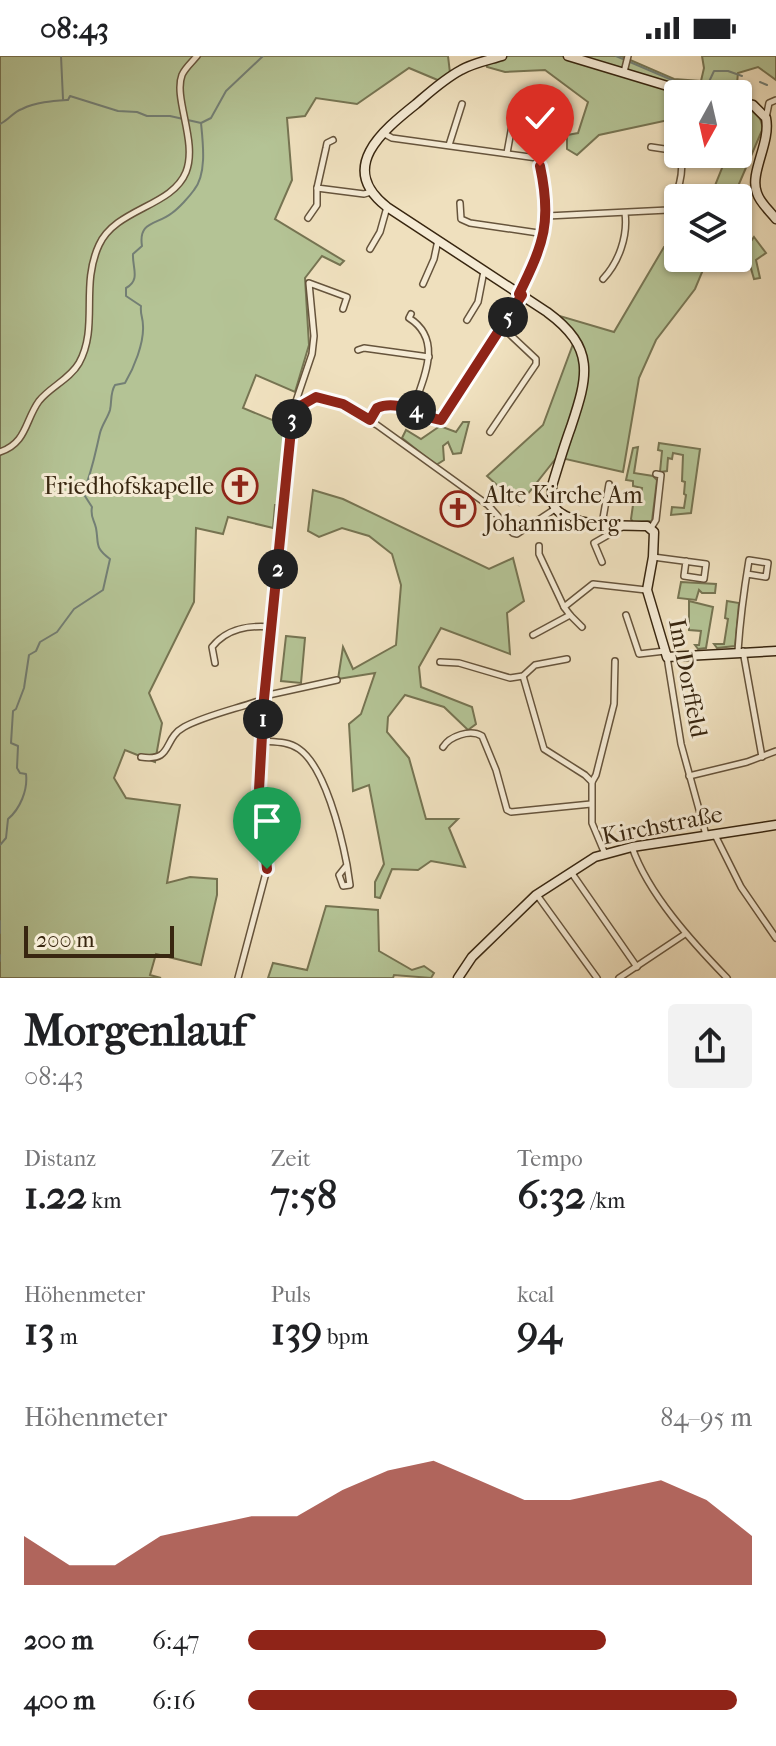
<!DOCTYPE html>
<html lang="de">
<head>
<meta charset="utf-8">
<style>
	:root { --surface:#fff; --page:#f2f2f2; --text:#202124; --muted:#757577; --accent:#8f2418 }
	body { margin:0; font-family:"IM FELL French Canon",serif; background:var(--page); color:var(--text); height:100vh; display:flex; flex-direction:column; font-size:30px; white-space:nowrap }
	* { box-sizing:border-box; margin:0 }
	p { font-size:26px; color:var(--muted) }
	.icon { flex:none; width:44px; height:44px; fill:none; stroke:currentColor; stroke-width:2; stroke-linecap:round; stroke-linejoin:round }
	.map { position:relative; height:922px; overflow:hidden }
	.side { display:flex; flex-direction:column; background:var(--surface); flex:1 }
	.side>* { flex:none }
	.needle { width:52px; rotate:188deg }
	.tools { position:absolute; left:664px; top:24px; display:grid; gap:16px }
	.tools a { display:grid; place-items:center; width:88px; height:88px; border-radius:8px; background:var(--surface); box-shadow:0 2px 6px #0004; font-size:40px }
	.scale { position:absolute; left:24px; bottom:20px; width:150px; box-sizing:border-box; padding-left:8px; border:4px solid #382610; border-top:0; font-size:22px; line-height:28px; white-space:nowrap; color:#382610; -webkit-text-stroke:6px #f5ebd5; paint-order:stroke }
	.pin { position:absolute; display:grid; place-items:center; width:68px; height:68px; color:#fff; margin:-82px -34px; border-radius:50% 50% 50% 0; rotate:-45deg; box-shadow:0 0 8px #0007 }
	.pin .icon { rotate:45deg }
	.km { position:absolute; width:40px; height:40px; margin:-20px; border-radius:50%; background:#222; color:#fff; font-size:22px; line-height:40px; text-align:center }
	.round { display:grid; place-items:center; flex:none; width:84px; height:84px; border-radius:8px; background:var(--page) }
	.head { display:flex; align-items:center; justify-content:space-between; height:136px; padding:0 24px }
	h1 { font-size:44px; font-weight:800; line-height:60px }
	.metrics { display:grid; grid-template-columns:repeat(3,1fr); gap:12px; height:136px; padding:8px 24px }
	.metrics div { display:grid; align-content:center }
	.metrics b { font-size:40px; font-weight:800 }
	.metrics small { font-size:22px; font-weight:400 }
	.metrics p { font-size:22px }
	.chart { height:224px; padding:16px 24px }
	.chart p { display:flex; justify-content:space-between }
	.chart svg { width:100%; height:144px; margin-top:8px; fill:var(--accent); opacity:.7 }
	ul { padding:0 24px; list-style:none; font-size:26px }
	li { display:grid; grid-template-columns:128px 96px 1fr; align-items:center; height:60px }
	li i { height:20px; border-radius:10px; background:var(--accent) }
	.status { display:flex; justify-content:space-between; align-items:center; height:56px; padding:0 40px; background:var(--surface); direction:ltr }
	.status svg { height:22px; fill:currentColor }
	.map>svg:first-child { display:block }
</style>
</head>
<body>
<div class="status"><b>08:43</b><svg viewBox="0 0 49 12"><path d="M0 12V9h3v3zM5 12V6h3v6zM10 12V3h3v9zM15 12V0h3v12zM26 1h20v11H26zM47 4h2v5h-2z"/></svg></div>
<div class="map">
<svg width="776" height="922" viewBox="0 0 776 922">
	<rect width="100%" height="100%" fill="#efe0be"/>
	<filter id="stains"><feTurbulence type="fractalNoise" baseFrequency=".0025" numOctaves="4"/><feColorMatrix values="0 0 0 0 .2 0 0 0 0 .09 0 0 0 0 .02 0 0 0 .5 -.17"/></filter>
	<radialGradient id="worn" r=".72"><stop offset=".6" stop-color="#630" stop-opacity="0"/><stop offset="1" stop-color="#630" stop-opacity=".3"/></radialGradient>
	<g fill="#b4c395" stroke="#767452" stroke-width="2">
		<path d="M 0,0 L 448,0 L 450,17 L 440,25 L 409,12 L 357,48 L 316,42 L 305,60 L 287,62 L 292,124 L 275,163 L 344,205 L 340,209 L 322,200 L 305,222 L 309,289 L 295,336 L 256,319 L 243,352 L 287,370 L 281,449 L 275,449 L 273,472 L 228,461 L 223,478 L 196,472 L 194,546 L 149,637 L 162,667 L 155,706 L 125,694 L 114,722 L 126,742 L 180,749 L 167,827 L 190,821 L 217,823 L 217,839 L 201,909 L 156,898 L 150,919 L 161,922 L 0,922 Z"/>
		<path d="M 484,0 L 621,0 L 674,23 L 701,25 L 704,12 L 702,0 L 776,0 L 776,24 L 758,11 L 738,17 L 736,38 L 678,38 L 678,62 L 599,79 L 577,99 L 567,93 L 567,79 L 578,77 L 588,46 L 545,14 L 505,16 L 487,11 Z"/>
		<path d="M 738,44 L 759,59 L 763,72 L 733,142 L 710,142 L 722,112 L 722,98 L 738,98 Z"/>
		<path d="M 754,181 L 766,197 L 756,204 L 760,222 L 754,223 L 750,209 L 739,202 Z"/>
		<path d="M 664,191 L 678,192 L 678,202 L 708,202 L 695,233 L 656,284 L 639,322 L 623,416 L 557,401 L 519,449 L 487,420 L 543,369 L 576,280 L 560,260 L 614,276 Z"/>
		<path d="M 463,366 L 469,366 L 461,397 L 453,398 L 448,386 L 443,390 L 444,404 L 436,409 L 402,382 L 406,374 L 421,383 L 440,370 L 456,376 Z"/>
		<path d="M 659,387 L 700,393 L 691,457 L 671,459 L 672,451 L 684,452 L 686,439 L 684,438 L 685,426 L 682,425 L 683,399 L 673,397 L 672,403 L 668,402 L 667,415 L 660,416 L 662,395 L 658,394 Z"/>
		<path d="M 638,391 L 634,417 L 653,420 L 657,424 L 652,465 L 633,466 L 631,463 L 633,449 L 640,449 L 642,432 L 633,430 L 633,425 L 626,424 L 633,392 Z"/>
		<path d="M 313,434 L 343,443 L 489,513 L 513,502 L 524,545 L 507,557 L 510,598 L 441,572 L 419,611 L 421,631 L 472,651 L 476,668 L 468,674 L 444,651 L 405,639 L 388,661 L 387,676 L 409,702 L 426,763 L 458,763 L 449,772 L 465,811 L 431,805 L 418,814 L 392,813 L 380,842 L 375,841 L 375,826 L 384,808 L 369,729 L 353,735 L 349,668 L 361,658 L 375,617 L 338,623 L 343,591 L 353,613 L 396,589 L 401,529 L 392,498 L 369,480 L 342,472 L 319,481 L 308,475 Z"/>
		<path d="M 681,526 L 716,528 L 715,537 L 702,537 L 699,534 L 696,544 L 678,542 Z"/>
		<path d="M 689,545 L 713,551 L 706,592 L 698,593 L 695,589 L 699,589 L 701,575 L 689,574 Z"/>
		<path d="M 727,545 L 739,547 L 735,590 L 717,592 L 714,588 L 724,588 L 728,563 L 725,562 Z"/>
		<path d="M 286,580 L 305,582 L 301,627 L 281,625 Z"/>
		<path d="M 326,850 L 378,854 L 379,895 L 412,914 L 424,910 L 434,917 L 431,922 L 394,919 L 393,922 L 268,922 L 273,907 L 307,914 Z"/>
	</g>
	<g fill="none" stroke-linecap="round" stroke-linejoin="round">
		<g stroke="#737f75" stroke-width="2">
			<path d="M 61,0 L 63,43"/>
			<path d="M 616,0 L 679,27 L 707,30 L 714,15 L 728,15 L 742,20"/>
			<path d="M 760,26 L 767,29"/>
			<path d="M 0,68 C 9,64 13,56 22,53 C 36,46 53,45 68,44 L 70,40 L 118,55 L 137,56 L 147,60 L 170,60 L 201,67 L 211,62 L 226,35 L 263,0"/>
			<path d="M 0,789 L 6,782 L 8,763 C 20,753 28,734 26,718 L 20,717 L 17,712 L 18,690 L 11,687 L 13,655 L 16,653 L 24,632 L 29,599 L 36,595 L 40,586 L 57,576 L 74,553 L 103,534 L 110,503 C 94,491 99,488 96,472 C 94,463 90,461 92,451 L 83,437 C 92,416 95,398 100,377 C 102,369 108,361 110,354 C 112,345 110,337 115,329 L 125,327 C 134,312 144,287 143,270 C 143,261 140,259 141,250 L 126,240 L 126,232 C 141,224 132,211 133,198 L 142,190 C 138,165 157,169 172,157 C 179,152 189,141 194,134 C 207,118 203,87 201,67"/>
			<path d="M 0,865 L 0,877"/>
			<path d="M 0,899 L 0,905"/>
		</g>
		<defs>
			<g id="street">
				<path d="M 624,16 L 628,0"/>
				<path d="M 766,62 L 769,47 L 776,44"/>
				<path d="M 383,77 L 392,82 L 537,102 C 557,154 542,191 519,238"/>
				<path d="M 333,84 L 327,87 L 326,92 L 317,132 L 364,138 L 371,136"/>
				<path d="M 449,89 L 462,48"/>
				<path d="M 651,91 L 678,95"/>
				<path d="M 507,97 L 515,53"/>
				<path d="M 460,147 L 461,163 L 470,167 L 545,178"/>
				<path d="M 547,160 L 668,154 C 678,139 685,115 680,98"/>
				<path d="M 308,162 L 317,149 L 317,132"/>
				<path d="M 370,193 L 380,176 L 387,151"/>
				<path d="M 603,223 C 619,206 628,180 625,157"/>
				<path d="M 423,228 L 434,203 L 438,184"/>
				<path d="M 411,258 L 409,262 C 444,284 423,323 413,353"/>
				<path d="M 467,264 L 478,246 L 484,215"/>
				<path d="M 358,294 L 364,292 L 429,301"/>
				<path d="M 294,353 L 316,341 L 343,348 L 377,369 L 488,449 L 513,477 L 517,478 L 555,453"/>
				<path d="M 370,364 L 377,352 C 399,342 420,361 441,364 L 522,239"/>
				<path d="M 490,376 L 536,308 L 536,303 L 502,271"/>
				<path d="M 0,396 C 27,387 25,364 39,345 C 50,331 70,323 79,307 C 99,271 80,230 99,189 C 116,152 172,151 186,116 C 198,86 173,42 182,19 C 185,12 192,6 197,0"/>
				<path d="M 602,468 L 609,428"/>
				<path d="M 651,472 L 656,464 L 661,419 L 656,418"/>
				<path d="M 539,490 L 539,498 L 564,551"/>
				<path d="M 653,501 L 706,508 L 704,523 L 684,520 L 686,505"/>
				<path d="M 602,506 L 594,487 L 622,471"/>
				<path d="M 570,559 L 582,571"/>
				<path d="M 626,559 L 639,598 L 665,595"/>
				<path d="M 533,579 L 570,559 L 564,551 L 593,528 L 646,534"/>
				<path d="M 738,595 C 740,565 744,534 749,504 L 768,507 L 766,521 L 747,518"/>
				<path d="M 743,595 L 762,701"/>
				<path d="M 667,601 L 681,688 L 706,779"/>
				<path d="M 440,606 L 459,607 L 510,622 L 523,620 L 535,609 L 567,603"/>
				<path d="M 215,607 L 212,591 C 227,572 249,569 272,571"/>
				<path d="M 523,620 L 544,693 L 585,719 L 592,726 L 592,767 L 605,798"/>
				<path d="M 264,640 L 337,624"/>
				<path d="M 262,685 C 274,686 288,685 299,693 C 325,711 341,778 347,809 L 339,819 L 343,830 L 350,829 L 347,809"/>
				<path d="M 443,691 C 450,680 470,673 482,680 L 496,714 L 507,754 L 511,756 L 591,748"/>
				<path d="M 141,701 C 174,706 162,683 184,671 C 206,659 240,652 264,643"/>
				<path d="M 689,720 L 747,706 L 776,695"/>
				<path d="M 592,726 L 596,719 L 614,648 L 615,605"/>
				<path d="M 715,779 L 741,831 L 776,882"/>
				<path d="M 632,791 C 648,838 693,887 727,922"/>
				<path d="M 571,816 L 637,911"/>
				<path d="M 537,839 L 597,922"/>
				<path d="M 238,922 L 267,813 L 259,734 L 264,643 L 293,354 L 312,298 L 314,280 L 309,227 L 347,241 L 343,253"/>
				<path d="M 619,922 L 685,878"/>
			</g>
			<g id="secondary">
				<path d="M 502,0 C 489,4 473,7 461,14 C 444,23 430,36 416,48 C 382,75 337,112 387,151 L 547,256 C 596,292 588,320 571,371 C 564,390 558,410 552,430 C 552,439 551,449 558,455 C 578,472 623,469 647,470 L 654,476 L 653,501 L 647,534 L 667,601 L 776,595"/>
				<path d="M 568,0 L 694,38"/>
				<path d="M 738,46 L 753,49 L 766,62 C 771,87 749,117 757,137 C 760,147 770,155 776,163"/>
				<path d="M 458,922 L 472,901 L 536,839 L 595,801 L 632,791 L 776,769"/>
			</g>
		</defs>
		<use href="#street" stroke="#66543c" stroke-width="8"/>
		<use href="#secondary" stroke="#382610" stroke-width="11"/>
		<use href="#street" stroke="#f5ebd5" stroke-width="5"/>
		<use href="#secondary" stroke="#f5ebd5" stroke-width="8"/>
	</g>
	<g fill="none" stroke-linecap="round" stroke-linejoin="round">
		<defs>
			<path id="route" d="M 267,813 L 259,734 L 264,643 L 293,354 L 316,341 L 343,348 L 370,364 L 377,352 C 399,342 420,361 441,364 L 522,239 L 519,238 C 544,187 552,166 540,110"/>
		</defs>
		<use href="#route" stroke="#fff" stroke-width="16"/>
		<use href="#route" stroke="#8f2418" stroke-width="10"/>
	</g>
	<defs>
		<symbol id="church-ring" viewBox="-11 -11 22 22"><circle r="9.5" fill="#f5ebd5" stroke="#8f2418" stroke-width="1.5"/><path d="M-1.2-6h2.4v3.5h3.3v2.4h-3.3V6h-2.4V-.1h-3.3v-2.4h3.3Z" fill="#8f2418"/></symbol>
	</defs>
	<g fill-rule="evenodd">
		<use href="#church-ring" x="220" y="410" width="40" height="40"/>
		<use href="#church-ring" x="438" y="433" width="40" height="40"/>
	</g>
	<g text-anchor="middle" stroke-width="6" stroke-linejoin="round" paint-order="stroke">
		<g font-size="24" fill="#382610" stroke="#f5ebd5" text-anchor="end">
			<text x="214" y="438">Friedhofskapelle</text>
			<text x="484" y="447" text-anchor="start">Alte Kirche Am<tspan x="484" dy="28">Johannisberg</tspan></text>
		</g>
		<g font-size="24" fill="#382610" stroke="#f5ebd5">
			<text transform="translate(688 622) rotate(79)" y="8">Im Dorffeld</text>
			<text transform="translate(662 769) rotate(-11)" y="8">Kirchstraße</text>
		</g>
	</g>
	<rect width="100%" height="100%" filter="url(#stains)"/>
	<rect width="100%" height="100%" fill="url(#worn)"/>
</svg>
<div class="tools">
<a><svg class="needle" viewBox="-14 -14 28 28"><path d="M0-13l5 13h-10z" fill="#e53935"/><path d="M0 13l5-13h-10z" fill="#757577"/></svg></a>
<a><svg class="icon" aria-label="layers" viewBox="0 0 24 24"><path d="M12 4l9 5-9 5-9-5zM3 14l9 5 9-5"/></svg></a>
</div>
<div class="scale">200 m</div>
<div class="pin" style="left:267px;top:813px;background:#1e9e55"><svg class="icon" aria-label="arrive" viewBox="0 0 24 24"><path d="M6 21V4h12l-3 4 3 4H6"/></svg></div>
<div class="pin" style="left:540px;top:110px;background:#d93025"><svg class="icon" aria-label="check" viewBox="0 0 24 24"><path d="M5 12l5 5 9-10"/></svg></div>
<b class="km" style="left:263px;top:663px">1</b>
<b class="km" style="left:278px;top:513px">2</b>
<b class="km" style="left:292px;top:363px">3</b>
<b class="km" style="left:416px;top:354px">4</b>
<b class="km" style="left:508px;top:261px">5</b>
</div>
<section class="side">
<div class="head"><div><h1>Morgenlauf</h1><p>08:43</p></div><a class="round"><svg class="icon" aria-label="share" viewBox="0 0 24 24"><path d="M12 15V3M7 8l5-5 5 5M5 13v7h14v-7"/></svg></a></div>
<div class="metrics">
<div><p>Distanz</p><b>1.22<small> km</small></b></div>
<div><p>Zeit</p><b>7:58</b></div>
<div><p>Tempo</p><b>6:32<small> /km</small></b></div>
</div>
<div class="metrics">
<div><p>Höhenmeter</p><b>13<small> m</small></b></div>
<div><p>Puls</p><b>139<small> bpm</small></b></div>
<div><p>kcal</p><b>94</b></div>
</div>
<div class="chart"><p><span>Höhenmeter</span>84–95 m</p>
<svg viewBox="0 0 160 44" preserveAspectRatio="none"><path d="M0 44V29L10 38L20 38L30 29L40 26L50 23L60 23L70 15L80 9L90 6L100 12L110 18L120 18L130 15L140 12L150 18L160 29V44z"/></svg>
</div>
<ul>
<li><b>200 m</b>6:47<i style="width:71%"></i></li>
<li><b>400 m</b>6:16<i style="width:97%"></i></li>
</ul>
</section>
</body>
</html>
